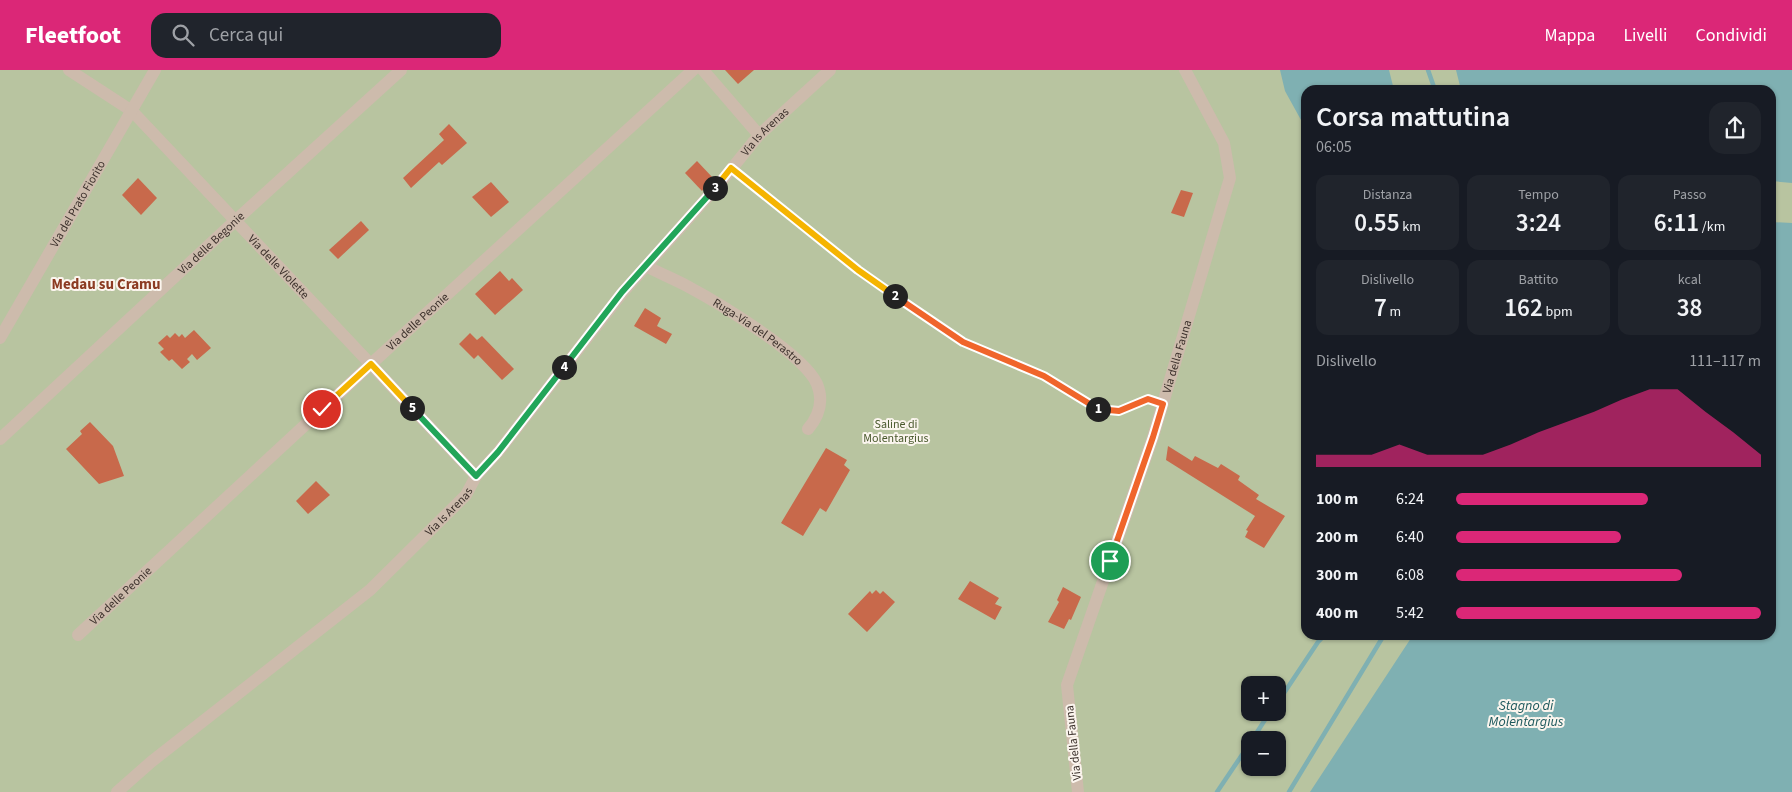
<!DOCTYPE html>
<html lang="it">
<head>
<meta charset="utf-8">
<style>
	:root { --surface:#171b24; --page:#20242c; --text:#f1f3f6; --muted:#9ea1a6; --accent:#db2777 }
	body { margin:0; font-family:"Source Sans 3",sans-serif; background:var(--page); color:var(--text); height:100vh; display:flex; flex-direction:column; font-size:19px; white-space:nowrap }
	* { box-sizing:border-box; margin:0 }
	p { font-size:16px; color:var(--muted) }
	.icon { flex:none; width:28px; height:28px; fill:none; stroke:currentColor; stroke-width:2; stroke-linecap:round; stroke-linejoin:round }
	.map { position:relative; flex:1; overflow:hidden }
	.drawer { position:absolute; left:1301px; top:15px; width:475px; height:555px; display:flex; flex-direction:column; background:var(--surface); border-radius:15px; box-shadow:0 1px 4px #0004 }
	.drawer>* { flex:none }
	.tools { position:absolute; left:1241px; top:606px; display:grid; gap:10px }
	.tools a { display:grid; place-items:center; width:45px; height:45px; border-radius:10px; background:var(--surface); box-shadow:0 1px 4px #0004; font-size:25px }
	.pin { position:absolute; display:grid; place-items:center; width:42px; height:42px; color:#fff; margin:-21px; border:2px solid #fff; border-radius:50%; box-shadow:0 1px 5px #0007 }
	.km { position:absolute; width:25px; height:25px; margin:-12px; border-radius:50%; background:#222; color:#fff; font-size:14px; line-height:25px; text-align:center }
	.round { display:grid; place-items:center; flex:none; width:52px; height:52px; border-radius:15px; background:var(--page) }
	.head { display:flex; align-items:center; justify-content:space-between; height:85px; padding:0 15px }
	h1 { font-size:28px; font-weight:600; line-height:38px }
	.stats { display:grid; grid-template-columns:repeat(3,1fr); gap:8px; height:85px; padding:5px 15px }
	.stats div { display:grid; align-content:center; border-radius:12px; background:var(--page); text-align:center }
	.stats b { font-size:25px; font-weight:600 }
	.stats small { font-size:14px; font-weight:400 }
	.stats p { font-size:14px }
	.chart { height:140px; padding:10px 15px }
	.chart p { display:flex; justify-content:space-between }
	.chart svg { width:100%; height:90px; margin-top:5px; fill:var(--accent); opacity:.7 }
	ul { padding:0 15px; list-style:none; font-size:16px }
	li { display:grid; grid-template-columns:80px 60px 1fr; align-items:center; height:38px }
	li i { height:12px; border-radius:6px; background:var(--accent) }
	header { display:flex; align-items:center; gap:30px; box-sizing:border-box; height:70px; padding:0 25px; background:var(--accent); color:#fff }
	header strong { font-size:24px }
	nav { display:flex; gap:28px; margin-inline-start:auto; font-size:18px }
	.search { width:350px; height:45px; background:var(--page); display:flex; align-items:center; gap:12px; box-sizing:border-box; padding:0 18px; border-radius:15px; color:var(--muted); font-size:19px }
	.map>svg:first-child { display:block }
</style>
</head>
<body>
<header>
<strong>Fleetfoot</strong>
<div class="search"><svg class="icon" aria-label="search" viewBox="0 0 24 24"><circle cx="10" cy="10" r="6"/><path d="M15 15l6 6"/></svg>Cerca qui</div>
<nav><a>Mappa</a><a>Livelli</a><a>Condividi</a></nav>
</header>
<div class="map">
<svg width="1792" height="722" viewBox="0 0 1792 722">
	<rect width="100%" height="100%" fill="#f4ebe1"/>
	<path fill="#b8c4a0" fill-rule="evenodd" d="M 0,0 L 1792,0 L 1792,722 L 0,722 ZM 1306,20 L 1771,20 L 1771,565 L 1306,565 ZM 1250,615 L 1278,615 L 1278,642 L 1250,642 ZM 1250,670 L 1278,670 L 1278,698 L 1250,698 Z"/>
	<g fill="#7fb0b2">
		<path d="M 1280,0 L 1389,0 L 1394,20 L 1306,20 L 1306,51 L 1301,50 L 1285,21 Z"/>
		<path d="M 1456,0 L 1792,0 L 1792,113 L 1771,111 L 1771,20 L 1461,20 Z"/>
		<path d="M 1771,152 L 1792,153 L 1792,722 L 1310,722 L 1413,565 L 1771,565 Z"/>
	</g>
	<g fill="none" stroke-linecap="round" stroke-linejoin="round">
		<g stroke="#7fb0b2" stroke-width="4.5">
			<path d="M 1428,0 L 1435,20"/>
			<path d="M 1278,632 L 1318,572 L 1325,565"/>
			<path d="M 1252,670 L 1270,642"/>
			<path d="M 1217,722 L 1250,673"/>
			<path d="M 1289,722 L 1384,565"/>
		</g>
	</g>
	<g fill="#c8694b">
		<path d="M 725,0 L 754,0 L 738,14 Z"/>
		<path d="M 449,54 L 467,73 L 442,95 L 439,92 L 411,118 L 403,108 L 444,70 L 439,64 Z"/>
		<path d="M 697,91 L 713,108 L 702,121 L 685,103 Z"/>
		<path d="M 138,108 L 157,128 L 141,145 L 122,125 Z"/>
		<path d="M 491,112 L 509,132 L 491,147 L 472,127 Z"/>
		<path d="M 1181,120 L 1193,123 L 1184,147 L 1171,143 Z"/>
		<path d="M 361,151 L 369,160 L 338,189 L 329,180 Z"/>
		<path d="M 500,201 L 509,211 L 512,208 L 523,220 L 495,245 L 475,224 Z"/>
		<path d="M 645,238 L 661,248 L 657,256 L 672,264 L 666,274 L 634,256 Z"/>
		<path d="M 194,260 L 211,278 L 197,290 L 192,284 L 187,289 L 190,292 L 182,299 L 172,289 L 169,291 L 160,282 L 164,279 L 158,273 L 167,265 L 170,268 L 175,263 L 179,267 L 182,264 L 185,268 Z"/>
		<path d="M 470,263 L 477,270 L 482,266 L 514,299 L 502,310 L 478,285 L 474,289 L 459,274 Z"/>
		<path d="M 90,352 L 113,376 L 124,406 L 99,414 L 66,379 L 82,364 L 80,361 Z"/>
		<path d="M 1168,376 L 1192,391 L 1195,386 L 1218,398 L 1221,394 L 1240,406 L 1238,410 L 1259,425 L 1256,429 L 1285,446 L 1264,478 L 1245,467 L 1248,461 L 1246,460 L 1255,446 L 1166,390 Z"/>
		<path d="M 826,378 L 847,390 L 844,395 L 850,400 L 826,442 L 820,438 L 803,466 L 781,453 Z"/>
		<path d="M 316,411 L 330,425 L 308,444 L 296,431 Z"/>
		<path d="M 970,511 L 999,528 L 995,534 L 1002,537 L 995,550 L 958,529 Z"/>
		<path d="M 1063,517 L 1081,527 L 1071,550 L 1069,549 L 1064,559 L 1048,552 L 1059,532 L 1057,530 Z"/>
		<path d="M 876,520 L 880,524 L 883,521 L 895,532 L 867,562 L 848,544 L 870,521 L 872,524 Z"/>
	</g>
	<g fill="none" stroke-linecap="round" stroke-linejoin="round">
		<path stroke="#b9a596" stroke-width="2.5" stroke-dasharray="2.5 2.5" stroke-linecap="butt" d="M 741,107 L 858,201 L 963,273 L 1044,306 L 1100,340 L 1119,341 L 1150,330"/>
		<g stroke="#cdbbac" stroke-width="12">
			<path id="s1" d="M 69,0 L 132,41 L 476,406"/>
			<path d="M 703,0 L 759,65"/>
			<path id="s2" d="M 646,196 C 659,203 674,209 687,216 C 717,232 804,284 817,314 C 824,331 819,346 808,359"/>
			<path id="s3" d="M 0,268 L 155,0"/>
			<path id="s4" d="M 0,369 L 236,150 L 401,0"/>
			<path id="s5" d="M 78,565 L 371,294 L 693,0"/>
			<path id="s6" d="M 117,722 L 151,692 L 370,520 L 466,425 L 476,406 L 498,382 L 623,222 L 720,113 L 759,65 L 830,0"/>
			<path id="s7" d="M 1078,722 L 1067,615 L 1153,367 L 1230,108 L 1224,73 L 1185,0"/>
		</g>
	</g>
	<g fill="none" stroke-linecap="round" stroke-linejoin="round">
		<defs>
			<path id="split-1" d="M 1098,339 L 1119,341 L 1148,329 L 1163,334 L 1153,367 L 1110,491"/>
			<path id="split-2" d="M 895,226 L 963,272 L 1044,306 L 1098,339"/>
			<path id="split-3" d="M 715,118 L 731,98 L 858,200 L 895,226"/>
			<path id="split-4" d="M 564,297 L 622,222 L 715,118"/>
			<path id="split-5" d="M 412,338 L 476,406 L 498,382 L 564,297"/>
			<path id="split-6" d="M 322,339 L 371,294 L 412,338"/>
		</defs>
		<use href="#split-1" stroke="#fff" stroke-width="10"/>
		<use href="#split-2" stroke="#fff" stroke-width="10"/>
		<use href="#split-3" stroke="#fff" stroke-width="10"/>
		<use href="#split-4" stroke="#fff" stroke-width="10"/>
		<use href="#split-5" stroke="#fff" stroke-width="10"/>
		<use href="#split-6" stroke="#fff" stroke-width="10"/>
		<use href="#split-1" stroke="#f0652b" stroke-width="6"/>
		<use href="#split-2" stroke="#f0652b" stroke-width="6"/>
		<use href="#split-3" stroke="#f5b400" stroke-width="6"/>
		<use href="#split-4" stroke="#22a559" stroke-width="6"/>
		<use href="#split-5" stroke="#22a559" stroke-width="6"/>
		<use href="#split-6" stroke="#f5b400" stroke-width="6"/>
	</g>
	<g text-anchor="middle" stroke-width="4" stroke-linejoin="round" paint-order="stroke">
		<g font-size="12" fill="#3b302b" stroke="#fbf5ee">
			<text dy="4" stroke="none"><textPath href="#s6" startOffset="930">Via Is Arenas</textPath></text>
			<text dy="4" stroke="none"><textPath href="#s3" startOffset="155">Via del Prato Fiorito</textPath></text>
			<text dy="4" stroke="none"><textPath href="#s4" startOffset="288">Via delle Begonie</textPath></text>
			<text dy="4" stroke="none"><textPath href="#s1" startOffset="289">Via delle Violette</textPath></text>
			<text dy="4" stroke="none"><textPath href="#s5" startOffset="462">Via delle Peonie</textPath></text>
			<text dy="4" stroke="none"><textPath href="#s2" startOffset="130">Ruga-Via del Perastro</textPath></text>
			<text dy="4" stroke="none"><textPath href="#s7" startOffset="454">Via della Fauna</textPath></text>
			<text dy="4" stroke="none"><textPath href="#s6" startOffset="435">Via Is Arenas</textPath></text>
			<text dy="4" stroke="none"><textPath href="#s5" startOffset="58">Via delle Peonie</textPath></text>
			<text transform="translate(1073 673) rotate(-96)" y="4">Via della Fauna</text>
		</g>
		<g font-size="12" fill="#4a5a2e" stroke="#fbf5ee">
			<text x="896" y="358">Saline di<tspan x="896" dy="14">Molentargius</tspan></text>
		</g>
		<g font-size="14" font-style="italic" fill="#1f5a5e" stroke="#fbf5ee">
			<text x="1526" y="640">Stagno di<tspan x="1526" dy="16">Molentargius</tspan></text>
		</g>
		<g font-size="15" font-weight="bold" fill="#8c3b22" stroke="#fbf5ee">
			<text x="106" y="219">Medau su Cramu</text>
		</g>
	</g>
</svg>
<div class="tools">
<a>+</a>
<a>−</a>
</div>
<div class="pin" style="left:1110px;top:491px;background:#1e9e55"><svg class="icon" aria-label="arrive" viewBox="0 0 24 24"><path d="M6 21V4h12l-3 4 3 4H6"/></svg></div>
<div class="pin" style="left:322px;top:339px;background:#d93025"><svg class="icon" aria-label="check" viewBox="0 0 24 24"><path d="M5 12l5 5 9-10"/></svg></div>
<b class="km" style="left:1098px;top:339px">1</b>
<b class="km" style="left:895px;top:226px">2</b>
<b class="km" style="left:715px;top:118px">3</b>
<b class="km" style="left:564px;top:297px">4</b>
<b class="km" style="left:412px;top:338px">5</b>
<section class="drawer">
<div class="head"><div><h1>Corsa mattutina</h1><p>06:05</p></div><a class="round"><svg class="icon" aria-label="share" viewBox="0 0 24 24"><path d="M12 15V3M7 8l5-5 5 5M5 13v7h14v-7"/></svg></a></div>
<div class="stats">
<div><p>Distanza</p><b>0.55<small> km</small></b></div>
<div><p>Tempo</p><b>3:24</b></div>
<div><p>Passo</p><b>6:11<small> /km</small></b></div>
</div>
<div class="stats">
<div><p>Dislivello</p><b>7<small> m</small></b></div>
<div><p>Battito</p><b>162<small> bpm</small></b></div>
<div><p>kcal</p><b>38</b></div>
</div>
<div class="chart"><p><span>Dislivello</span>111–117 m</p>
<svg viewBox="0 0 160 44" preserveAspectRatio="none"><path d="M0 44V38L10 38L20 38L30 33L40 38L50 38L60 38L70 33L80 27L90 22L100 17L110 11L120 6L130 6L140 17L150 27L160 38V44z"/></svg>
</div>
<ul>
<li><b>100 m</b>6:24<i style="width:63%"></i></li>
<li><b>200 m</b>6:40<i style="width:54%"></i></li>
<li><b>300 m</b>6:08<i style="width:74%"></i></li>
<li><b>400 m</b>5:42<i style="width:100%"></i></li>
</ul>
</section>
</div>
</body>
</html>
